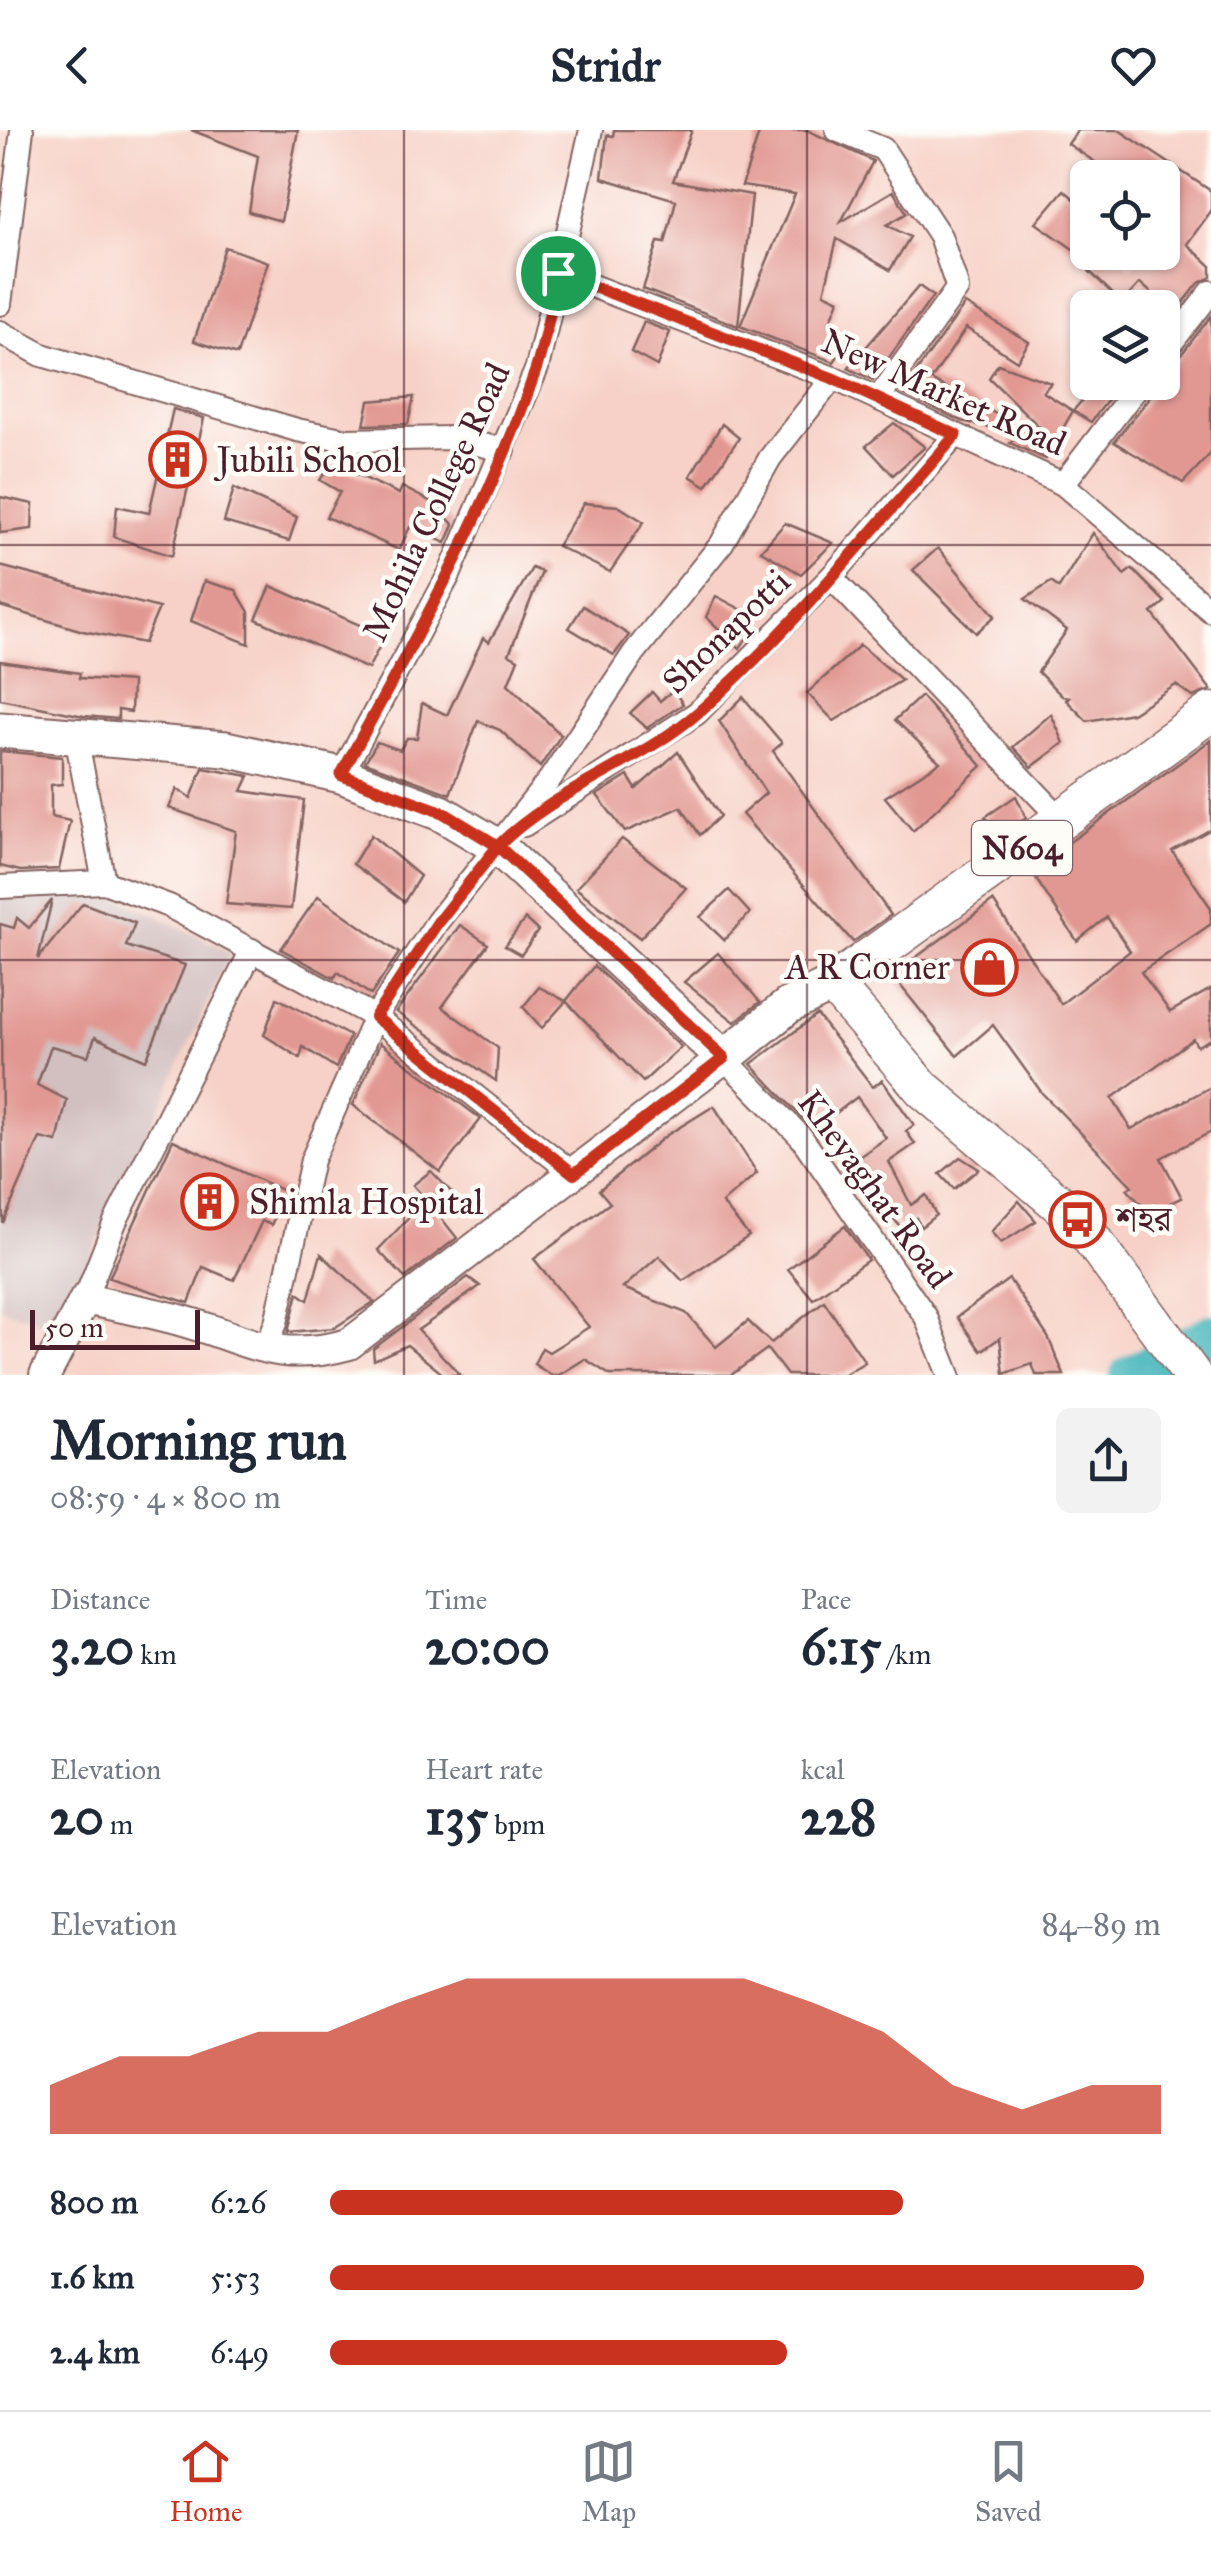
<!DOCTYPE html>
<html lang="en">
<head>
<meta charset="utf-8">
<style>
	:root { --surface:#fff; --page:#f2f2f3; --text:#1f2937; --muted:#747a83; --line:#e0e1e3; --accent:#c8321e }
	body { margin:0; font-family:"IM FELL Great Primer","Noto Serif Bengali",serif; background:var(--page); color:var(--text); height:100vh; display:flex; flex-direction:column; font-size:38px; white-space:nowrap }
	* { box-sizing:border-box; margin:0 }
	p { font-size:32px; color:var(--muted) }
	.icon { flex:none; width:55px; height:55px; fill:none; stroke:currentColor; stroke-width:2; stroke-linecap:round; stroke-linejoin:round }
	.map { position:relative; height:1245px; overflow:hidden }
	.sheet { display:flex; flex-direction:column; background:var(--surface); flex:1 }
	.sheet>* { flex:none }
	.tools { position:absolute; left:1070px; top:30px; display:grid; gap:20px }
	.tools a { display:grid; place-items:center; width:110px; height:110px; border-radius:15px; background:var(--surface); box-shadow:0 2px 8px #0004; font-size:50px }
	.scale { position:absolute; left:30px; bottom:25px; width:170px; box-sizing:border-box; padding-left:10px; border:5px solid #4a1f2b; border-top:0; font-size:28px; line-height:35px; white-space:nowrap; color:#4a1f2b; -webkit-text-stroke:8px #fdfcf7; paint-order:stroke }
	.pin { position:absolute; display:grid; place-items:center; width:85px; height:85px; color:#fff; margin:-42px; border:5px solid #fff; border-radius:50%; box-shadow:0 2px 10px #0007 }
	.round { display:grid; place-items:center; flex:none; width:105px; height:105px; border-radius:15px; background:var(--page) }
	.summary { display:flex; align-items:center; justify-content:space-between; height:170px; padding:0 50px }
	h1 { font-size:55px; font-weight:800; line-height:75px }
	.figures { display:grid; grid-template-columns:repeat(3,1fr); gap:15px; height:170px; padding:10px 50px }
	.figures div { display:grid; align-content:center }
	.figures b { font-size:50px; font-weight:800 }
	.figures small { font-size:28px; font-weight:400 }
	.figures p { font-size:28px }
	.chart { height:280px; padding:20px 50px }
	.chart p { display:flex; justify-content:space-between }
	.chart svg { width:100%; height:180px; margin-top:10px; fill:var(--accent); opacity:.7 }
	ul { padding:0 50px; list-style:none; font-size:32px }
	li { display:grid; grid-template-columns:160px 120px 1fr; align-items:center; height:75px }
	li i { height:25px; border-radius:12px; background:var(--accent) }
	header { display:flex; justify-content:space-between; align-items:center; height:130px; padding:0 50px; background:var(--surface); font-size:45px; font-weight:800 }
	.dock { display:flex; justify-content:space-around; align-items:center; height:140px; border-top:2px solid var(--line); background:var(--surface); font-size:28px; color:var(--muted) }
	.dock a { display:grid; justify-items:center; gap:5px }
	.dock .current { color:var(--accent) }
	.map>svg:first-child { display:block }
</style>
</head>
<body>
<header><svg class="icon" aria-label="back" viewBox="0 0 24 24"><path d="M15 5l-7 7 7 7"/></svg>Stridr<svg class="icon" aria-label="heart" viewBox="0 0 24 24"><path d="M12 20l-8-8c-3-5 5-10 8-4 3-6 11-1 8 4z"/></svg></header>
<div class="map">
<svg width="1211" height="1245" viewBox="0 0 1211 1245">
	<rect width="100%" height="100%" fill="#fdfcf7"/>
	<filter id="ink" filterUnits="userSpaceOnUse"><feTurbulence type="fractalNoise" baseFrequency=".01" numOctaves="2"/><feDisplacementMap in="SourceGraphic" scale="20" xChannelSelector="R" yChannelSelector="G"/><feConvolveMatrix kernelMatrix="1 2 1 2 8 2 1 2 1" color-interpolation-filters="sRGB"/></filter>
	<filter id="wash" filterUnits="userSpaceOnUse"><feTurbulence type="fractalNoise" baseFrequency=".0048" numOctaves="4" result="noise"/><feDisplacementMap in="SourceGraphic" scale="40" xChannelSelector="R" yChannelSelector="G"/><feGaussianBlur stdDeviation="2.25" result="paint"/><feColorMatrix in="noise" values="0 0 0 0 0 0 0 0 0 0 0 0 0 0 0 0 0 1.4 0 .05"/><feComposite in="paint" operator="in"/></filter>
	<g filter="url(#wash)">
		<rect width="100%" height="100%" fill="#ece2c1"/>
		<path fill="#f7d1c7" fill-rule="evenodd" d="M 0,0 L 1211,0 L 1211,1245 L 0,1245 ZM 1088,48 L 1162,48 L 1162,122 L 1088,122 ZM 1088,178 L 1162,178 L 1162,252 L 1088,252 Z"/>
		<path fill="#d2bfc0" d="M 103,760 L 231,822 L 58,1199 L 0,1177 L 0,768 Z"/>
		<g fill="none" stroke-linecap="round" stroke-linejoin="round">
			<path stroke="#46b6bc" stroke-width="40" d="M 1130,1245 L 1211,1204"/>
		</g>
		<g id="blocks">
			<g fill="#e29892">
				<path d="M 191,0 L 298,0 L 281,91 L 249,82 L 258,26 Z"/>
				<path d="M 614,0 L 692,0 L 673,51 L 752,65 L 738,196 L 643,159 L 658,112 L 665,113 L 676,70 L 602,48 L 607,5 L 613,6 Z"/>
				<path d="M 760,0 L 807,0 L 873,31 L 841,92 L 893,61 L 907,83 L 887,95 L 910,107 L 890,140 L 837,109 L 824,163 L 839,170 L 829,195 L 850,207 L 834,232 L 740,196 L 795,64 L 742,56 Z"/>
				<path d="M 1078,0 L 1119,0 L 1211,61 L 1211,81 L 1187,114 L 1211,136 L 1211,147 L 1199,153 L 1162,200 L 1163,173 L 1140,153 L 1122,173 L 1089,141 L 1096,135 L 1036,93 L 1064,60 L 1088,81 L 1088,122 L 1116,122 L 1130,137 L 1146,122 L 1162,122 L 1162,48 L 1119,48 L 1068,14 Z"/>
				<path d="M 225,117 L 268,132 L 237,225 L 194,211 Z"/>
				<path d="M 919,156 L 933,166 L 873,250 L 848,238 Z"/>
				<path d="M 965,174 L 1029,212 L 1017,231 L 966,198 L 931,250 L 1013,293 L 1009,302 L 962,291 L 901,263 Z"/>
				<path d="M 1211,186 L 1211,323 L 1183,353 L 1114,312 L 1162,252 L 1162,240 L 1174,234 Z"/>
				<path d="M 644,192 L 670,202 L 657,236 L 631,222 Z"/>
				<path d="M 998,234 L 1051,253 L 1043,262 L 1073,281 L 1055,312 L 989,248 Z"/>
				<path d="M 1097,253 L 1114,262 L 1091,292 L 1073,281 Z"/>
				<path d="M 414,267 L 408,294 L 364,295 L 369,271 Z"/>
				<path d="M 173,279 L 204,288 L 172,426 L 114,407 L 117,376 L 149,383 Z"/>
				<path d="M 894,293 L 925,317 L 893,345 L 866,316 Z"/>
				<path d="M 722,294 L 739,308 L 706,356 L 690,346 Z"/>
				<path d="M 1022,297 L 1055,313 L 1046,329 L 1010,313 Z"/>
				<path d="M 332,333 L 399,364 L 402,357 L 433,373 L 454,395 L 446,413 L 410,397 L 399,420 L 326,387 L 340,362 L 320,350 Z"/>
				<path d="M 234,358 L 297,387 L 289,411 L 224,392 Z"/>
				<path d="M 0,367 L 33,374 L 32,399 L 0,403 Z"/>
				<path d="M 584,373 L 618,376 L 644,392 L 610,442 L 557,416 Z"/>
				<path d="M 785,393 L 833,413 L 801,444 L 761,421 Z"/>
				<path d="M 1093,403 L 1124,445 L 1132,439 L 1165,472 L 1152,483 L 1211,560 L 1193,567 L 1176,555 L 1132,583 L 1087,591 L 1066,570 L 1069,567 L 1062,566 L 1038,542 L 1067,500 L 1025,469 L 1051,452 L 1059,458 Z"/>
				<path d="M 938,418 L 995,486 L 976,503 L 913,440 Z"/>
				<path d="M 0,436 L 159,478 L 144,513 L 83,501 L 0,476 Z"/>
				<path d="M 532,438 L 542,442 L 509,524 L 518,529 L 508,554 L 561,605 L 540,637 L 500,600 L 478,591 L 450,664 L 365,632 L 377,612 L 400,620 L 407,608 L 417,608 L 422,573 L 447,585 L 483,508 L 489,512 Z"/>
				<path d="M 204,451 L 236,460 L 249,482 L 249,514 L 191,491 Z"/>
				<path d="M 271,456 L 385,506 L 368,539 L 256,489 Z"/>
				<path d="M 716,466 L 759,489 L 740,518 L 706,487 Z"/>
				<path d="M 583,476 L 629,505 L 614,525 L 569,498 Z"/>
				<path d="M 860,515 L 902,550 L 834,591 L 807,563 Z"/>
				<path d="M 0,531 L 80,543 L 79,548 L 132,552 L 131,582 L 118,580 L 118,589 L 84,586 L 0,569 Z"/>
				<path d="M 673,560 L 683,574 L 647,598 L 630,583 L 652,562 L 660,571 Z"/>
				<path d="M 921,566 L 982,636 L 913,701 L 885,667 L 940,632 L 895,590 Z"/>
				<path d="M 743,567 L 782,613 L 773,621 L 891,785 L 853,812 L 742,684 L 766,663 L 719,591 Z"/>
				<path d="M 1051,584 L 1064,613 L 1032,637 L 1013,617 Z"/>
				<path d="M 1211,610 L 1211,699 L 1172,721 L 1211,778 L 1211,794 L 1141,842 L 1170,882 L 1211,859 L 1211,909 L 1197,916 L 1193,909 L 1112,968 L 1131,999 L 1211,957 L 1211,1002 L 1161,1028 L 1182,1068 L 1149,1083 L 1127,1059 L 1132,1056 L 1042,963 L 993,895 L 957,926 L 892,845 L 993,771 L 1061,874 L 1130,821 L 1107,787 L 1077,811 L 1036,749 L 1066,727 L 1060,719 Z"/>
				<path d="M 0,621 L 62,627 L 62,654 L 51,655 L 51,687 L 70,691 L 59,739 L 20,741 L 0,736 Z"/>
				<path d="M 678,622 L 720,686 L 700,705 L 681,677 L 625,702 L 597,665 L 628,646 L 636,659 Z"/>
				<path d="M 203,638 L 249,646 L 242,661 L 304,670 L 291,779 L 226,774 L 236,701 L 169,678 L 177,659 L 191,668 Z"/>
				<path d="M 1016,666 L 1026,688 L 1003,704 L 985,687 Z"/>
				<path d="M 371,705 L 420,746 L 404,772 L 353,734 Z"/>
				<path d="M 622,709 L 686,758 L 640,808 L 576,758 Z"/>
				<path d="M 729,760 L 750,783 L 724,810 L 700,787 Z"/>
				<path d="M 318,766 L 399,823 L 371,865 L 338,842 L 334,848 L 281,819 Z"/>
				<path d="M 52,770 L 38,829 L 83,773 L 135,793 L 126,816 L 185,835 L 146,930 L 95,907 L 88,926 L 51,916 L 37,955 L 67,970 L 57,1012 L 40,1008 L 3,1093 L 0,794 L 14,798 L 17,788 L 29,798 Z"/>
				<path d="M 525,789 L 538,801 L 521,825 L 505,816 Z"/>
				<path d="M 460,795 L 488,814 L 442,877 L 498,918 L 496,951 L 396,882 Z"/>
				<path d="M 718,823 L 760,872 L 735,892 L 684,852 Z"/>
				<path d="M 594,836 L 681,917 L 643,952 L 566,871 Z"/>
				<path d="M 539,857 L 566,871 L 542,898 L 523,877 Z"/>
				<path d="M 277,868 L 350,906 L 336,938 L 303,917 L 300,928 L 264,905 Z"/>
				<path d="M 817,885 L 873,957 L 882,950 L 914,995 L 906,1001 L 915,1014 L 889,1032 L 911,1075 L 926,1065 L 936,1085 L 921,1097 L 916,1088 L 902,1099 L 863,1050 L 854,1057 L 842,1039 L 886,1008 L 857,967 L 814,1000 L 751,934 Z"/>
				<path d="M 380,913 L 481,989 L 440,1042 L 353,975 Z"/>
				<path d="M 714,976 L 757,1043 L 722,1073 L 749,1106 L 683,1151 L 659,1126 L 623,1158 L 686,1183 L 716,1217 L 748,1191 L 771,1213 L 824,1171 L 865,1232 L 843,1245 L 787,1245 L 767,1219 L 731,1245 L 610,1245 L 585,1229 L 559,1245 L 551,1245 L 534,1234 L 542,1218 L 549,1222 L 589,1197 L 534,1129 L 610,1073 L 599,1060 L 667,1005 Z"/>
				<path d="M 173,1010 L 286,1062 L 271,1095 L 262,1091 L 234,1150 L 203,1137 L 189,1173 L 109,1148 Z"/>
				<path d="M 960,1027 L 979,1039 L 954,1059 L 940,1044 Z"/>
				<path d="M 431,1041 L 460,1071 L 438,1084 L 457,1108 L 405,1148 L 378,1120 L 426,1070 L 413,1055 Z"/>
				<path d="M 1019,1071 L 1036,1091 L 1001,1113 L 991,1102 Z"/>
				<path d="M 845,1096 L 868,1130 L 813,1169 L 788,1139 Z"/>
				<path d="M 321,1124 L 374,1172 L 334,1198 L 288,1202 L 298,1163 L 308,1170 Z"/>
				<path d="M 468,1147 L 480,1156 L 418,1200 L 460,1245 L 444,1245 L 407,1215 L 374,1230 L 373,1219 Z"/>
				<path d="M 1009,1149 L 1048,1207 L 1064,1245 L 1036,1245 L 1032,1234 L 1004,1244 L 1000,1208 L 981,1221 L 957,1187 Z"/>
			</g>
		</g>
	</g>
	<g filter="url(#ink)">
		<use href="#blocks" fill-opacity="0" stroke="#836360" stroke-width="2.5"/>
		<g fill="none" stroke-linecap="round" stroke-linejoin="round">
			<defs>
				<g id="minor">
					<path d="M 837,0 L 883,19 L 940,106 L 956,153 L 957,159 L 878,269"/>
					<path d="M 558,143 L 833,248 L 1063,354 L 1211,481"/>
					<path d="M 0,174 L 22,0"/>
					<path d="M 0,202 L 42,225 L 297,300 L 347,310 L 452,308 L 504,320"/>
					<path d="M 1162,225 L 1211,162"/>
					<path d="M 1063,354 L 1141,252"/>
					<path d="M 831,447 L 1061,689"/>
					<path d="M 76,606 L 104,752"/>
					<path d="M 341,645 L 450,443 L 537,238 L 591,0"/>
					<path d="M 524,695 L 697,583 L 831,447 L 956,305"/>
					<path d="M 0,757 L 104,752 L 169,776 L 375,887 L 574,1044"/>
					<path d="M 724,928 L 801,1007 L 926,1187 L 949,1245"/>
					<path d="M 85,1169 L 115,1092 L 252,820"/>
					<path d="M 265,1219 L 276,1193 L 312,1030 L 375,887 L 437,792 L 550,649 L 634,523 L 722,413 L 770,328 L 833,248"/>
				</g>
				<path id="secondary" d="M 45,1245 L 85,1169 C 115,1176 146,1181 176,1189 C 247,1208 273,1235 349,1214 L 724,928"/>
				<path id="primary" d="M 0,600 L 226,619 L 341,645 L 441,683 L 498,717 L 724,928 L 788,876 L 833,854"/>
				<path id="trunk" d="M 1192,1245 L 1077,1089 L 923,959 L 833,854 L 1211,582"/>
			</defs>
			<use href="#minor" stroke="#836360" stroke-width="26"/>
			<use href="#secondary" stroke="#836360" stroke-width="34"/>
			<use href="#primary" stroke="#836360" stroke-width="39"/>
			<use href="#trunk" stroke="#836360" stroke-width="41"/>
			<use href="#minor" stroke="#fff" stroke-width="22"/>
			<use href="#secondary" stroke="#fff" stroke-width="30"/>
			<use href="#primary" stroke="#fff" stroke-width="35"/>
			<use href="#trunk" stroke="#fff" stroke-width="38"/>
		</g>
	</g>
	<g fill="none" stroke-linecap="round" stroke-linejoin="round" filter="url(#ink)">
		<defs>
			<path id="route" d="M 558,143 C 551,175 546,208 536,239 C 488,382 412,514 341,645 L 442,682 L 498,716 L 438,792 L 375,887 L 574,1044 L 724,928 L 498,716 C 554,659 640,634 701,580 C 794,498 874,398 956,305 L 832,248 L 558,143"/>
		</defs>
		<use href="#route" stroke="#fff" stroke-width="20"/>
		<use href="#route" stroke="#c8321e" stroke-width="12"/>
	</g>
	<path fill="none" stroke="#4a1f2b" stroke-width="2.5" stroke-opacity="0.55" d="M 404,0 L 404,1245M 807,0 L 807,1245M 0,415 L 1211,415M 0,830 L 1211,830"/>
	<defs>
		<symbol id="building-ring" viewBox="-11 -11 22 22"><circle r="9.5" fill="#fdfcf7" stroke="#c8321e" stroke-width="1.5"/><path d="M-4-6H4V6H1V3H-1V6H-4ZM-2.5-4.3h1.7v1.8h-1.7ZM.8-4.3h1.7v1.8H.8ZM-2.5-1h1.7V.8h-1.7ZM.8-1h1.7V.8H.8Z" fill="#c8321e"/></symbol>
		<symbol id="shop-ring" viewBox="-11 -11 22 22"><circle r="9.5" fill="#fdfcf7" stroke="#c8321e" stroke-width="1.5"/><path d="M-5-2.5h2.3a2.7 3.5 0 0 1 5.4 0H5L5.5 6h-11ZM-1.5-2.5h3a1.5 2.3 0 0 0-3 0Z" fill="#c8321e"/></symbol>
		<symbol id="bus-ring" viewBox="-11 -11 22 22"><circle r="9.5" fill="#fdfcf7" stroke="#c8321e" stroke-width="1.5"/><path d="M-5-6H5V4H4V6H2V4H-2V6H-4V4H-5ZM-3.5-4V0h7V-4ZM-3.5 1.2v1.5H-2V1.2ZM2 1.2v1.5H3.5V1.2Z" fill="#c8321e"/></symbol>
	</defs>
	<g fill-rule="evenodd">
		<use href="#building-ring" x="146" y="298" width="63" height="63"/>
		<use href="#shop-ring" x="958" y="806" width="63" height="63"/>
		<use href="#building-ring" x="178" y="1040" width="63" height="63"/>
		<use href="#bus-ring" x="1046" y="1058" width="63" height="63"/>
	</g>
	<g text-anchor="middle" stroke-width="9" stroke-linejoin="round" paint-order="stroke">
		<rect fill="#fdfcf7" stroke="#806168" stroke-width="2.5" x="972" y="691" width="100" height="54" rx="8"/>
		<g font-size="32" font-weight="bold" fill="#4a1f2b">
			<text x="1022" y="729">N604</text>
		</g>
		<g font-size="35" fill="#4a1f2b" stroke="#fdfcf7">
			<text transform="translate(944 262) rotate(24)" y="12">New Market Road</text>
			<text transform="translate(436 372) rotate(-65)" y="12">Mohila College Road</text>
			<text transform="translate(726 501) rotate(-44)" y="12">Shonapotti</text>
			<text transform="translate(875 1059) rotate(54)" y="12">Kheyaghat Road</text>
		</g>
		<g font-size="35" fill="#4a1f2b" stroke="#fdfcf7" text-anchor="start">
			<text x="217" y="342">Jubili School</text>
			<text x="950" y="849" text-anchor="end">A R Corner</text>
			<text x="249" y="1084">Shimla Hospital</text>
			<text x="1116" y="1101">শহর</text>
		</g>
	</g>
</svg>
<div class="tools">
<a><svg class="icon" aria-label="locate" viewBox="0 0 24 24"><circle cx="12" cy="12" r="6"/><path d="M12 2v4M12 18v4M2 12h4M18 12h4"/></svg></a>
<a><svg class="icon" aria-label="layers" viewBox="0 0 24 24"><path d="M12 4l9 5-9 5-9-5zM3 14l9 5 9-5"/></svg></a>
</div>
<div class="scale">50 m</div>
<div class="pin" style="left:558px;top:143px;background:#1e9e55"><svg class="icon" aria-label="arrive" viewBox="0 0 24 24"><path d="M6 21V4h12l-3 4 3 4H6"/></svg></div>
</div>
<section class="sheet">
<div class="summary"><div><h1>Morning run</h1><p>08:59 · 4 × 800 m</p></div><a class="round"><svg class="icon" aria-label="share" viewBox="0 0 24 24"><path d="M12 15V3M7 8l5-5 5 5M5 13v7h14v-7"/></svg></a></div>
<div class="figures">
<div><p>Distance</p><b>3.20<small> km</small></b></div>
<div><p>Time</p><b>20:00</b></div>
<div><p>Pace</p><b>6:15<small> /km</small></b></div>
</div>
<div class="figures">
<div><p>Elevation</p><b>20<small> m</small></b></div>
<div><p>Heart rate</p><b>135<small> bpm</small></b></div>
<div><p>kcal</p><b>228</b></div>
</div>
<div class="chart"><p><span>Elevation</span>84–89 m</p>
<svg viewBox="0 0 160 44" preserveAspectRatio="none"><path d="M0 44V32L10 25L20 25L30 19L40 19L50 12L60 6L70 6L80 6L90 6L100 6L110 12L120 19L130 32L140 38L150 32L160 32V44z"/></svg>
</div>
<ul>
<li><b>800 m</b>6:26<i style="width:69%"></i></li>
<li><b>1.6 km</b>5:53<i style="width:98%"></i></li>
<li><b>2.4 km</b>6:49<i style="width:55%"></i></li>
</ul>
</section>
<nav class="dock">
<a class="current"><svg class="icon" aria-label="home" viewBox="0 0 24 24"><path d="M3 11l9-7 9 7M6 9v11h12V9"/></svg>Home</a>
<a><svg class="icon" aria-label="map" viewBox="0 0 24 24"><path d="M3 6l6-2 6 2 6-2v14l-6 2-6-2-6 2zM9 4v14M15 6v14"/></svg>Map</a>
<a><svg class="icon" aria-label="saved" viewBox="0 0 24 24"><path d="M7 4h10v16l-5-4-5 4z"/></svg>Saved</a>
</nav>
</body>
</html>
